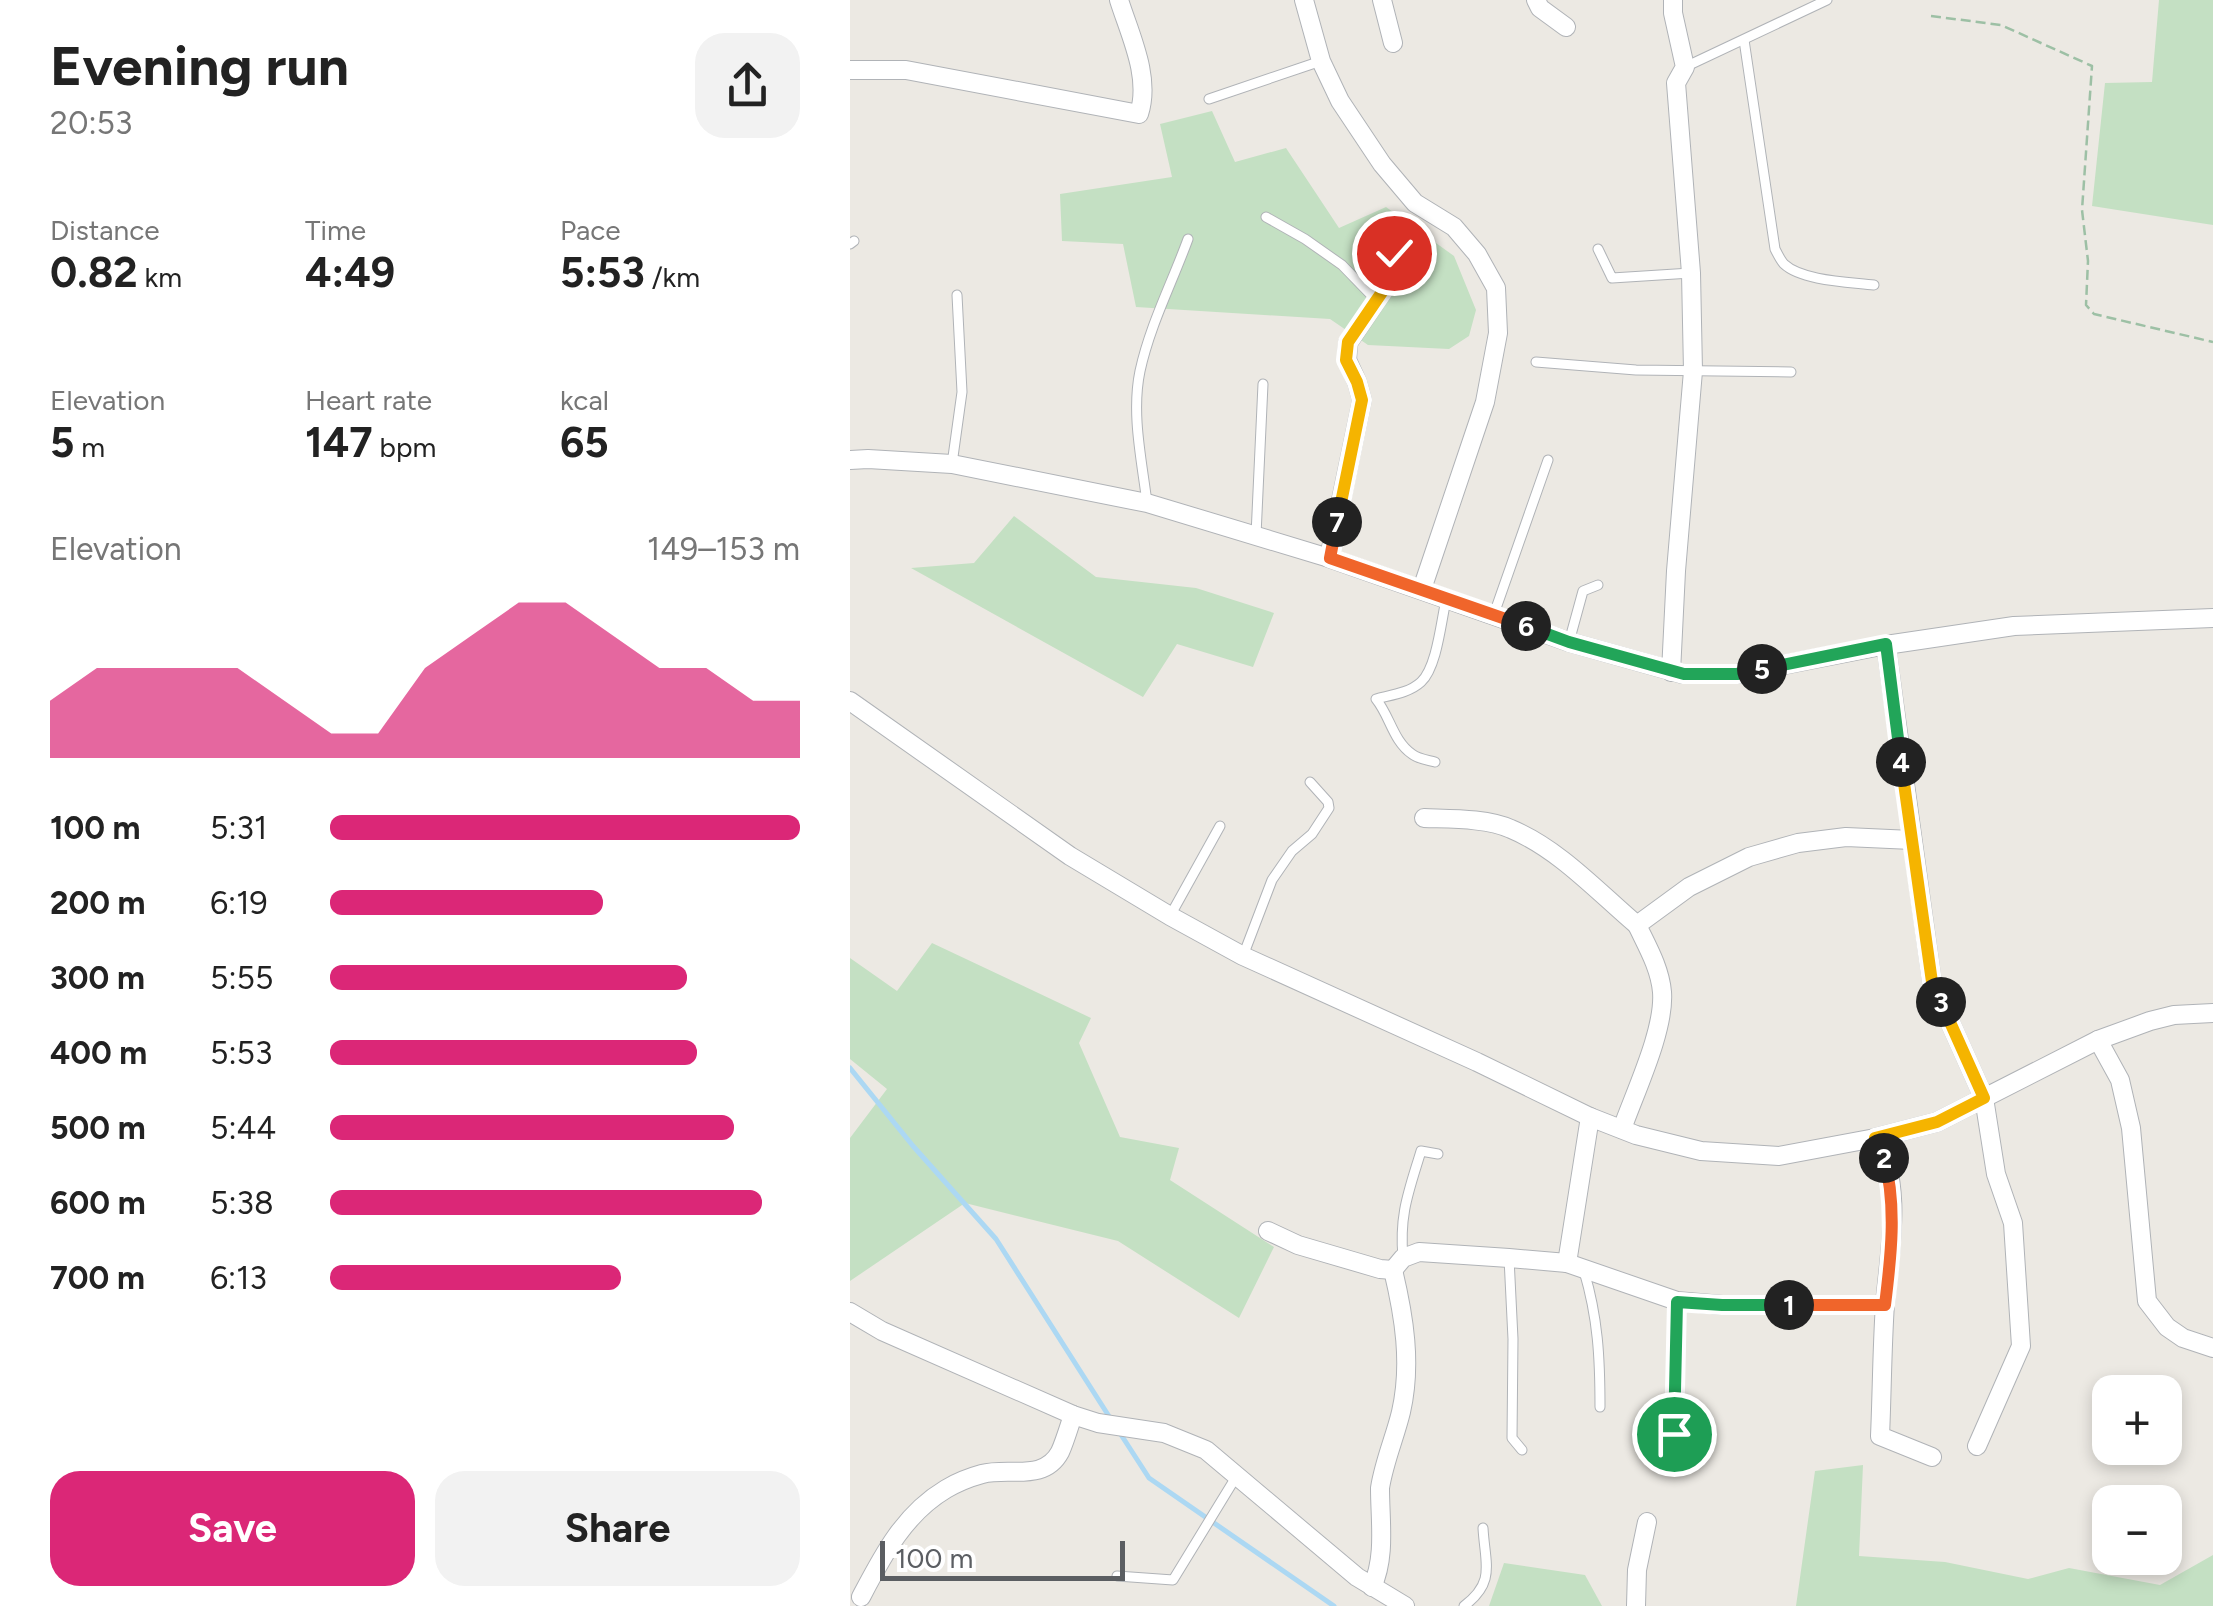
<!DOCTYPE html>
<html lang="en">
<head>
<meta charset="utf-8">
<style>
	:root { --surface:#fff; --page:#f2f2f2; --text:#222; --muted:#767676; --accent:#db2777 }
	body { margin:0; font-family:Figtree,sans-serif; background:var(--page); color:var(--text); height:100vh; display:flex; flex-direction:column; font-size:38px; white-space:nowrap }
	* { box-sizing:border-box; margin:0 }
	p { font-size:32px; color:var(--muted) }
	.icon { flex:none; width:55px; height:55px; fill:none; stroke:currentColor; stroke-width:2; stroke-linecap:round; stroke-linejoin:round }
	.map { position:relative; flex:1; overflow:hidden }
	.sheet { display:flex; flex-direction:column; background:var(--surface); width:850px }
	.sheet>* { flex:none }
	.tools { position:absolute; left:1242px; top:1375px; display:grid; gap:20px }
	.tools a { display:grid; place-items:center; width:90px; height:90px; border-radius:20px; background:var(--surface); box-shadow:0 5px 15px #0003; font-size:50px }
	.scale { position:absolute; left:30px; bottom:25px; width:245px; box-sizing:border-box; padding-left:10px; border:5px solid #5b5e62; border-top:0; font-size:28px; line-height:35px; white-space:nowrap; color:#5b5e62; -webkit-text-stroke:8px #fff; paint-order:stroke }
	.pin { position:absolute; display:grid; place-items:center; width:85px; height:85px; color:#fff; margin:-42px; border:5px solid #fff; border-radius:50%; box-shadow:0 2px 10px #0007 }
	.km { position:absolute; width:50px; height:50px; margin:-25px; border-radius:50%; background:#222; color:#fff; font-size:28px; line-height:50px; text-align:center }
	.round { display:grid; place-items:center; flex:none; width:105px; height:105px; border-radius:30px; background:var(--page) }
	.head { display:flex; align-items:center; justify-content:space-between; height:170px; padding:0 50px }
	h1 { font-size:55px; font-weight:700; line-height:75px }
	.stats { display:grid; grid-template-columns:repeat(3,1fr); gap:15px; height:170px; padding:10px 50px }
	.stats div { display:grid; align-content:center }
	.stats b { font-size:42px; font-weight:700 }
	.stats small { font-size:28px; font-weight:400 }
	.stats p { font-size:28px }
	.chart { height:280px; padding:20px 50px }
	.chart p { display:flex; justify-content:space-between }
	.chart svg { width:100%; height:180px; margin-top:10px; fill:var(--accent); opacity:.7 }
	.button { display:flex; gap:20px; margin-top:auto; padding:20px 50px }
	.button a { flex:1; height:115px; border-radius:30px; background:var(--accent); color:#fff; font-size:40px; font-weight:700; line-height:115px; text-align:center }
	.button a+a { background:var(--page); color:var(--text) }
	ul { padding:0 50px; list-style:none; font-size:32px }
	li { display:grid; grid-template-columns:160px 120px 1fr; align-items:center; height:75px }
	li i { height:25px; border-radius:12px; background:var(--accent) }
	main { display:flex; flex:1; min-height:0 }
	.map>svg:first-child { display:block }
</style>
</head>
<body>
<main>
<section class="sheet">
<div class="head"><div><h1>Evening run</h1><p>20:53</p></div><a class="round"><svg class="icon" aria-label="share" viewBox="0 0 24 24"><path d="M12 15V3M7 8l5-5 5 5M5 13v7h14v-7"/></svg></a></div>
<div class="stats">
<div><p>Distance</p><b>0.82<small> km</small></b></div>
<div><p>Time</p><b>4:49</b></div>
<div><p>Pace</p><b>5:53<small> /km</small></b></div>
</div>
<div class="stats">
<div><p>Elevation</p><b>5<small> m</small></b></div>
<div><p>Heart rate</p><b>147<small> bpm</small></b></div>
<div><p>kcal</p><b>65</b></div>
</div>
<div class="chart"><p><span>Elevation</span>149–153 m</p>
<svg viewBox="0 0 160 44" preserveAspectRatio="none"><path d="M0 44V30L10 22L20 22L30 22L40 22L50 30L60 38L70 38L80 22L90 14L100 6L110 6L120 14L130 22L140 22L150 30L160 30V44z"/></svg>
</div>
<ul>
<li><b>100 m</b>5:31<i style="width:100%"></i></li>
<li><b>200 m</b>6:19<i style="width:58%"></i></li>
<li><b>300 m</b>5:55<i style="width:76%"></i></li>
<li><b>400 m</b>5:53<i style="width:78%"></i></li>
<li><b>500 m</b>5:44<i style="width:86%"></i></li>
<li><b>600 m</b>5:38<i style="width:92%"></i></li>
<li><b>700 m</b>6:13<i style="width:62%"></i></li>
</ul>
<div class="button"><a>Save</a><a>Share</a></div>
</section>
<div class="map">
<svg width="1363" height="1606" viewBox="0 0 1363 1606">
	<rect width="100%" height="100%" fill="#ece9e3"/>
	<g fill="#c4e0c3">
		<path d="M 1309,0 L 1363,0 L 1363,225 L 1242,206 L 1255,83 L 1302,82 Z"/>
		<path d="M 362,111 L 385,162 L 436,148 L 489,228 L 536,207 L 604,256 L 626,310 L 619,336 L 599,349 L 518,345 L 480,319 L 286,307 L 273,244 L 212,241 L 210,194 L 322,177 L 310,124 Z"/>
		<path d="M 164,516 L 246,577 L 346,588 L 424,613 L 403,667 L 327,644 L 293,697 L 61,568 L 124,563 Z"/>
		<path d="M 82,943 L 241,1018 L 229,1043 L 270,1137 L 329,1148 L 320,1180 L 424,1247 L 389,1318 L 268,1241 L 115,1203 L 0,1281 L 0,1138 L 37,1089 L 0,1059 L 0,958 L 47,991 Z"/>
		<path d="M 1013,1465 L 1009,1556 L 1095,1562 L 1178,1579 L 1219,1568 L 1310,1585 L 1363,1555 L 1363,1606 L 946,1606 L 965,1471 Z"/>
		<path d="M 654,1563 L 735,1575 L 752,1606 L 639,1606 Z"/>
	</g>
	<g fill="none" stroke-linecap="round" stroke-linejoin="round">
		<g stroke="#acd8f3" stroke-width="5">
			<path d="M 0,1068 L 63,1146 L 146,1239 L 262,1421"/>
			<path d="M 268,1430 L 299,1478 L 484,1606"/>
		</g>
		<defs>
			<g id="lane">
				<path d="M 894,40 L 925,249 C 926,251 932,262 934,264 C 952,281 1000,282 1024,285"/>
				<path d="M 835,67 L 977,0"/>
				<path d="M 359,99 L 471,61"/>
				<path d="M 416,217 L 455,239 L 492,265 L 526,300"/>
				<path d="M 0,244 L 4,241"/>
				<path d="M 748,249 L 762,278 L 841,273"/>
				<path d="M 686,362 L 786,370 L 941,372"/>
				<path d="M 102,464 L 112,392 L 107,295"/>
				<path d="M 297,503 C 292,461 281,414 290,371 C 300,325 322,283 338,239"/>
				<path d="M 406,535 L 413,384"/>
				<path d="M 644,614 L 698,460"/>
				<path d="M 719,642 L 733,591 L 748,585"/>
				<path d="M 585,762 C 578,760 568,759 562,754 C 543,741 540,716 526,699 C 541,695 559,693 571,682 C 587,667 591,622 596,600"/>
				<path d="M 320,916 L 370,826"/>
				<path d="M 393,956 L 422,880 L 442,851 L 462,834 L 479,808 L 478,802 L 460,782"/>
				<path d="M 553,1258 C 549,1214 559,1191 571,1151 L 588,1154"/>
				<path d="M 659,1258 L 663,1339 L 662,1438 L 672,1450"/>
				<path d="M 734,1271 C 748,1318 750,1358 750,1407"/>
				<path d="M 824,1434 L 827,1301"/>
				<path d="M 267,1576 L 323,1580 L 386,1477"/>
				<path d="M 614,1606 C 646,1582 635,1564 633,1528"/>
			</g>
			<g id="street">
				<path d="M 454,0 L 471,61 L 490,101 L 532,164 L 565,203 L 604,227 L 627,254 L 646,288 L 648,333 L 635,402 L 572,589"/>
				<path d="M 532,0 L 543,43"/>
				<path d="M 686,0 L 690,8 L 716,27"/>
				<path d="M 0,70 L 56,70 L 289,114 C 301,77 280,35 269,0"/>
				<path d="M 0,460 L 18,459 L 102,464 L 297,503 L 479,558 L 719,642 L 833,674 L 887,674 L 1036,645 L 1164,626 L 1363,618"/>
				<path d="M 479,558 L 512,400 L 507,382 L 497,360 L 498,343 L 543,276 L 544,253 L 529,237"/>
				<path d="M 1036,645 L 1082,982 L 1134,1098 L 1146,1174 L 1163,1223 L 1171,1346 L 1127,1446"/>
				<path d="M 821,672 L 826,571 L 843,371 L 841,273 L 826,83 L 835,67 L 823,13 L 823,0"/>
				<path d="M 0,701 L 220,856 L 320,916 L 393,956 L 627,1062 L 740,1117 L 786,1135 L 851,1151 L 929,1156 L 1025,1138 L 1087,1122 L 1248,1040 L 1300,1021 L 1324,1015 L 1363,1013"/>
				<path d="M 574,818 C 600,819 637,818 661,829 C 709,849 748,892 787,925"/>
				<path d="M 1248,1040 L 1270,1080 L 1281,1128 L 1297,1301 L 1317,1327 L 1333,1338 L 1363,1348"/>
				<path d="M 772,1129 C 785,1092 815,1030 812,992 C 810,968 797,946 787,925 L 839,887 L 899,857 L 948,843 L 996,837 L 1062,840"/>
				<path d="M 1025,1138 C 1054,1182 1039,1254 1035,1304 C 1032,1348 1032,1392 1030,1436 L 1082,1457"/>
				<path d="M 418,1231 L 448,1245 L 530,1269 L 543,1270 L 553,1258 L 569,1252 L 659,1258 L 717,1263 L 827,1301 L 872,1305 L 1035,1305"/>
				<path d="M 717,1263 L 740,1117"/>
				<path d="M 0,1312 L 32,1331 L 223,1415 L 248,1423 L 314,1433 L 356,1450 L 507,1577 L 555,1606"/>
				<path d="M 522,1587 C 536,1557 530,1521 530,1488 C 534,1462 545,1437 551,1412 C 562,1364 554,1316 543,1270"/>
				<path d="M 11,1597 C 33,1555 54,1514 96,1489 C 106,1483 121,1477 132,1474 C 159,1467 194,1482 210,1452 C 215,1441 219,1427 223,1415"/>
				<path d="M 786,1606 L 787,1570 L 797,1522"/>
			</g>
		</defs>
		<use href="#lane" stroke="#b0b3b7" stroke-width="11"/>
		<use href="#street" stroke="#b0b3b7" stroke-width="20"/>
		<path stroke="#9dc0a5" stroke-width="2.5" stroke-dasharray="10 5" stroke-linecap="butt" d="M 1081,16 L 1151,25 L 1242,66 L 1232,210 L 1238,261 L 1236,305 L 1244,314 L 1363,342"/>
		<use href="#lane" stroke="#fff" stroke-width="9"/>
		<use href="#street" stroke="#fff" stroke-width="18"/>
	</g>
	<g fill="none" stroke-linecap="round" stroke-linejoin="round">
		<defs>
			<path id="split-1" d="M 824,1434 L 827,1302 L 872,1305 L 939,1305"/>
			<path id="split-2" d="M 939,1305 L 1035,1305 C 1041,1257 1047,1205 1034,1158"/>
			<path id="split-3" d="M 1034,1158 L 1025,1138 L 1087,1122 L 1134,1098 L 1091,1002"/>
			<path id="split-4" d="M 1051,762 L 1082,982 L 1091,1002"/>
			<path id="split-5" d="M 912,669 L 1036,644 L 1051,762"/>
			<path id="split-6" d="M 676,626 L 719,642 L 834,674 L 887,674 L 912,669"/>
			<path id="split-7" d="M 487,522 L 480,558 L 676,626"/>
			<path id="split-8" d="M 487,522 L 512,400 L 507,382 L 496,360 L 498,342 L 543,276 L 544,253"/>
		</defs>
		<use href="#split-1" stroke="#fff" stroke-width="20"/>
		<use href="#split-2" stroke="#fff" stroke-width="20"/>
		<use href="#split-3" stroke="#fff" stroke-width="20"/>
		<use href="#split-4" stroke="#fff" stroke-width="20"/>
		<use href="#split-5" stroke="#fff" stroke-width="20"/>
		<use href="#split-6" stroke="#fff" stroke-width="20"/>
		<use href="#split-7" stroke="#fff" stroke-width="20"/>
		<use href="#split-8" stroke="#fff" stroke-width="20"/>
		<use href="#split-1" stroke="#22a559" stroke-width="12"/>
		<use href="#split-2" stroke="#f0652b" stroke-width="12"/>
		<use href="#split-3" stroke="#f5b400" stroke-width="12"/>
		<use href="#split-4" stroke="#f5b400" stroke-width="12"/>
		<use href="#split-5" stroke="#22a559" stroke-width="12"/>
		<use href="#split-6" stroke="#22a559" stroke-width="12"/>
		<use href="#split-7" stroke="#f0652b" stroke-width="12"/>
		<use href="#split-8" stroke="#f5b400" stroke-width="12"/>
	</g>
</svg>
<div class="tools">
<a>+</a>
<a>−</a>
</div>
<div class="scale">100 m</div>
<div class="pin" style="left:824px;top:1434px;background:#1e9e55"><svg class="icon" aria-label="arrive" viewBox="0 0 24 24"><path d="M6 21V4h12l-3 4 3 4H6"/></svg></div>
<div class="pin" style="left:544px;top:253px;background:#d93025"><svg class="icon" aria-label="check" viewBox="0 0 24 24"><path d="M5 12l5 5 9-10"/></svg></div>
<b class="km" style="left:939px;top:1305px">1</b>
<b class="km" style="left:1034px;top:1158px">2</b>
<b class="km" style="left:1091px;top:1002px">3</b>
<b class="km" style="left:1051px;top:762px">4</b>
<b class="km" style="left:912px;top:669px">5</b>
<b class="km" style="left:676px;top:626px">6</b>
<b class="km" style="left:487px;top:522px">7</b>
</div>
</main>
</body>
</html>
